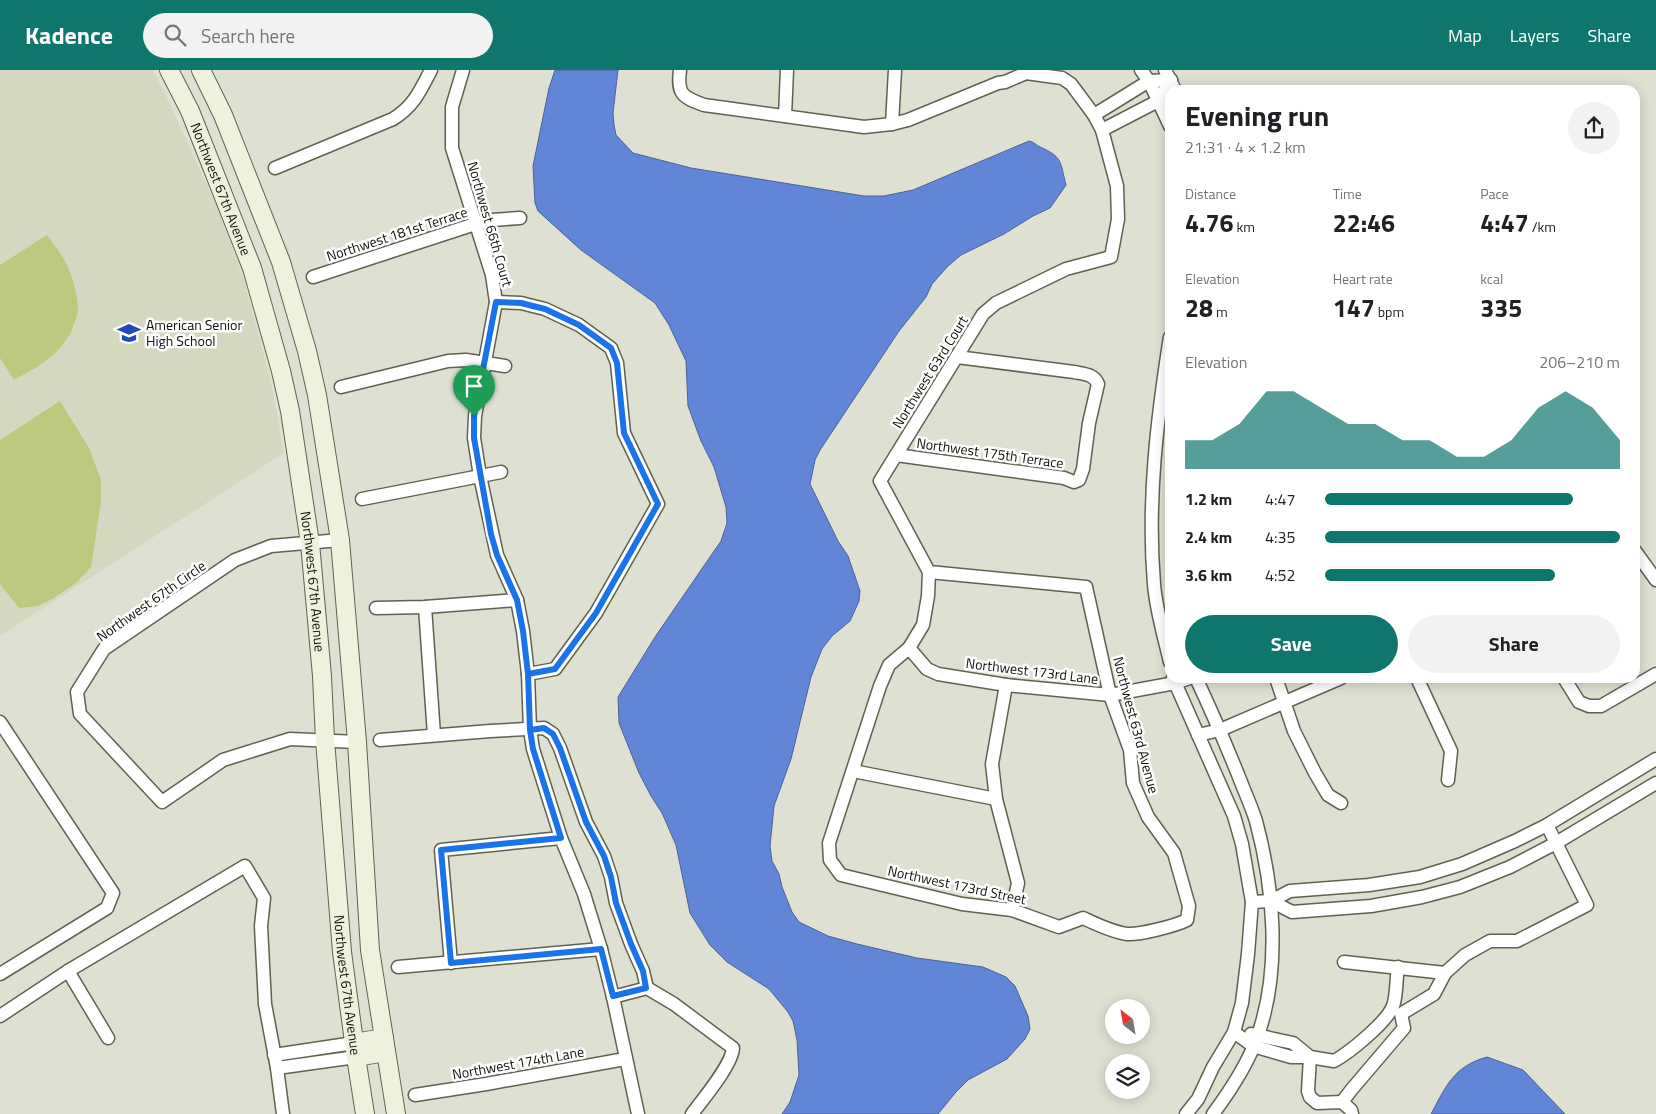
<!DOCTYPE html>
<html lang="en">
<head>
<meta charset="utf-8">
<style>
	:root { --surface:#fff; --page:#f2f2f2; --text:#202124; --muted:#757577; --accent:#0f766e }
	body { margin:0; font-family:"Titillium Web",sans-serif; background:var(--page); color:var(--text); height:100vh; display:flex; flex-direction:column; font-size:19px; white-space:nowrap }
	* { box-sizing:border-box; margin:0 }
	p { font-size:16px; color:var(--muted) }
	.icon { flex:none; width:28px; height:28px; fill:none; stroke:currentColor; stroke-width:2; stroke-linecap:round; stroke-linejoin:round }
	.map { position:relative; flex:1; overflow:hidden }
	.sheet { position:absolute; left:1165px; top:15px; width:475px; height:598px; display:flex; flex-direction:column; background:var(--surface); border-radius:15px; box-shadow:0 2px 12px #0003 }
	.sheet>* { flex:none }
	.needle { width:32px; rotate:329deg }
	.buttons { position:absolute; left:1105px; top:929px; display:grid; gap:10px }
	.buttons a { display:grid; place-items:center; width:45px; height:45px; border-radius:50%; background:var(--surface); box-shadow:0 2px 12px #0003; font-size:25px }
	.pin { position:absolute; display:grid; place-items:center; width:42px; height:42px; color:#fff; margin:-51px -21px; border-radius:50% 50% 50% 0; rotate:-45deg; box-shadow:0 0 5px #0007 }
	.pin .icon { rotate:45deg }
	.round { display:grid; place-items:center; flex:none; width:52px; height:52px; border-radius:26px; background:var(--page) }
	.overview { display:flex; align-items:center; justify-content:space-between; height:85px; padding:0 20px }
	h1 { font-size:28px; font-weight:700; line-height:38px }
	.stats { display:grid; grid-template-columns:repeat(3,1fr); gap:8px; height:85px; padding:5px 20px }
	.stats div { display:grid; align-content:center }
	.stats b { font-size:25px; font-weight:700 }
	.stats small { font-size:14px; font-weight:400 }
	.stats p { font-size:14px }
	.chart { height:140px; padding:10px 20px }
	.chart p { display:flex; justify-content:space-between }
	.chart svg { width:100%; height:90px; margin-top:5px; fill:var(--accent); opacity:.7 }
	.button { display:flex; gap:10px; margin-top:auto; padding:10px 20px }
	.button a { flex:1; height:58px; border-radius:30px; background:var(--accent); color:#fff; font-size:20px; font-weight:700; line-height:58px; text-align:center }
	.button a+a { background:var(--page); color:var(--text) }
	ul { padding:0 20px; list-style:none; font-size:16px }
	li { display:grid; grid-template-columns:80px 60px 1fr; align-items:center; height:38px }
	li i { height:12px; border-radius:6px; background:var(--accent) }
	header { display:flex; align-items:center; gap:30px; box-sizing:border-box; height:70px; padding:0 25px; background:var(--accent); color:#fff }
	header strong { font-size:24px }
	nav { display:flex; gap:28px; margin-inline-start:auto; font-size:18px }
	.search { width:350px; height:45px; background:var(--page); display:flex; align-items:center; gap:12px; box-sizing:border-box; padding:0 18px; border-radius:28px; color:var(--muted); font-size:19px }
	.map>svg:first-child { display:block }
</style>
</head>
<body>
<header>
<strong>Kadence</strong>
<div class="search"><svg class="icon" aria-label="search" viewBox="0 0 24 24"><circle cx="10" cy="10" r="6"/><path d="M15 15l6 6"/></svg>Search here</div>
<nav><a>Map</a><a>Layers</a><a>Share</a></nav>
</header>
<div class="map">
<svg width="1656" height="1044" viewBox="0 0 1656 1044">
	<rect width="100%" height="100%" fill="#dee1d1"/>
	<path fill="#d4d8c0" d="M 0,0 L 152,0 L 163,19 L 216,135 L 244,210 L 272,317 L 284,383 L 0,566 Z"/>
	<g fill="#bec87f">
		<path d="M 47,165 C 54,175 63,186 68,197 C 73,209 78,226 78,239 C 78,245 75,251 73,257 C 62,284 38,297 14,310 L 0,288 L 0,195 Z"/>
		<path d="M 60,331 L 89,378 L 101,410 L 101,432 L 91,497 L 75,514 L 52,529 L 38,536 L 19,538 L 0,514 L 0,370 Z"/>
	</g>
	<g fill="#6286d7" stroke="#49639a">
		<path d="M 555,0 L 618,0 L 613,43 L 614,55 L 616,65 L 633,83 L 691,98 L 864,126 L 884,126 L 913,120 L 1029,71 C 1034,72 1036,75 1040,77 C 1063,87 1060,92 1066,115 L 1050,138 L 1033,146 L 1004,164 L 961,185 L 948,196 L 932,214 L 926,227 L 899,261 L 820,380 L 815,390 L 810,414 L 838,471 L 848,486 L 860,521 L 859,531 L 850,551 L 832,566 L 822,579 L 811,607 L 791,689 L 774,736 L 770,776 L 772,791 L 779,804 L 782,817 L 792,842 L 799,852 L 828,866 L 857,874 L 917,888 L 983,897 L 1006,907 L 1015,916 L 1028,946 L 1030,959 L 1025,969 L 1007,989 L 968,1010 L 956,1022 L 938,1044 L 782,1044 L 790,1032 L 799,1005 L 797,970 L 793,951 L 788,942 L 769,919 L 727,892 L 710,875 L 690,843 L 676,775 L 662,743 L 651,726 L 639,703 L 619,653 L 618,627 L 655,567 L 721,471 L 727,453 L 726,437 L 714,397 L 701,371 L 688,336 L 686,291 L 669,255 L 655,233 L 581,180 L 538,141 L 535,133 L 533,96 L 549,18 Z"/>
		<path d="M 1487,987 L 1523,1000 L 1565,1044 L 1431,1044 C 1446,1016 1454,996 1487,987 Z"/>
	</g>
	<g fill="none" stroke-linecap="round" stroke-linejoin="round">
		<defs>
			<g id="street">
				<path d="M 463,0 L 452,37 L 452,78 L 492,205 L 496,232 L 475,346 L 474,368 L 480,406 L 497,485 L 517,530 L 523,561 L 528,604 L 530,660 L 533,679 L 561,768 L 584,824 L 601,879 L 613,927 L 638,1044"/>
				<path d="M 680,0 C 677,24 682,27 704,35 L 864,57 L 892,54 L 908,50 L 998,13 L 1005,12 L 1026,3 L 1062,8 L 1071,14 L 1094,45 L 1102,60 L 1117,116 L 1118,149 L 1111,187 L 1066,199 L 996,233 L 983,244 L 880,411 L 929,502 L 928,526 L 923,555 L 909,578 L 889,595 L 880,616 L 829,773 L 830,790 L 841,805 L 962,834 L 1012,840 L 1059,857 L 1083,848 C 1096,854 1112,862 1127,864 C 1139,865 1175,856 1187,850 L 1189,836 L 1174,783 L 1148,747 L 1133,713 L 1130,680 L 1110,625 L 1086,517 L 929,502"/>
				<path d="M 1141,0 L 1149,11 L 1170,56"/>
				<path d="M 1165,0 L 1175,20"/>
				<path d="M 1094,45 L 1149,11 L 1171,10"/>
				<path d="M 785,46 L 787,0"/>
				<path d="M 892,54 L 895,0"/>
				<path d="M 1102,60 L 1158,31 L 1171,10"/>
				<path d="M 275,98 L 393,49 C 414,36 420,21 431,0"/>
				<path d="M 313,207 L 475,154 L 492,150 L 520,148"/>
				<path d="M 496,232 L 521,233 L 545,239 L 579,255 L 611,278 L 617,293 L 624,363 L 658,434 L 596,543 L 555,599 L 528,604"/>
				<path d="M 1170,267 C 1157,349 1147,431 1154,514 C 1156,540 1164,566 1170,592"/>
				<path d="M 341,317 L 448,291 L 466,290 L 505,296"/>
				<path d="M 896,385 L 1064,408 L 1074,412 L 1079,410 L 1083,399 L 1089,353 L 1098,314 C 1094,304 1084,304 1074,302 L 957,287"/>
				<path d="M 362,429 L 501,402"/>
				<path d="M 340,470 L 271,476 L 235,490 L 104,579 L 77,622 L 80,644 L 162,732 L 223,690 L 290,669 L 357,672"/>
				<path d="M 1635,481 L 1656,510"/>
				<path d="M 425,537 L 434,665"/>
				<path d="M 376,538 L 425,537 L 517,530"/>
				<path d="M 909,578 L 927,599 L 938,604 L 1006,615 L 1110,625 L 1175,613 L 1190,608"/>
				<path d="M 1173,608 L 1234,746 L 1242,774 L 1252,832 L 1248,884 L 1242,933 L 1234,962 L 1213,997 L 1198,1029 L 1186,1044"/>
				<path d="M 1196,608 C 1212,642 1227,677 1241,712 C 1246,725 1252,738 1256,751 C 1274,818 1281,899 1258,965 C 1249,992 1230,1021 1213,1044"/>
				<path d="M 1276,608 L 1294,661 L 1315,703 L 1328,725 L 1341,733"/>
				<path d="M 1417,608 L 1451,681 L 1448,710"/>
				<path d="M 1564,608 L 1579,632 L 1589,636 L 1601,636 L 1656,604"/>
				<path d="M 1006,615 L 992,694 L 996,729 L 1018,813 L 1012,840"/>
				<path d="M 0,652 L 113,823 L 107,838 L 0,904"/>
				<path d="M 1198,665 L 1220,660 L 1341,608"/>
				<path d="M 380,670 L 490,661 L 544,658 L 553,664 L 560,678 L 586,752 L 604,786 L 611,807 L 616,833 L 631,874 L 643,901 L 647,918"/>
				<path d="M 853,701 L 996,729"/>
				<path d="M 1271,831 L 1292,842 L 1371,836 L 1422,827 L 1460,817 L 1510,797 L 1556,773 L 1656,713"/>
				<path d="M 1252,832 L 1271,831 L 1290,821 L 1369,815 L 1420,807 L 1462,794 L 1515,771 L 1547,755 L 1656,689"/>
				<path d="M 1344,892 L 1445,903 L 1465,885 L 1490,871 L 1517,871 L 1587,835 L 1547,755"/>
				<path d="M 451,893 L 441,780 L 561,768"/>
				<path d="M 398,897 L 601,879"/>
				<path d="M 68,901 L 108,968"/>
				<path d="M 613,927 L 647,918 L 674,934 L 733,978 C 732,995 703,1029 692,1044"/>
				<path d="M 0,946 L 68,901 L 245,796 L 264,828 L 261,856 L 265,934 L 277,998 L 283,1044"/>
				<path d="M 1234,962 L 1253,976 L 1291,987 L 1310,987 L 1334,991 C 1349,983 1387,952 1393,936 C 1397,926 1396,908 1398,897"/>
				<path d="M 1251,964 L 1293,973 L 1310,987"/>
				<path d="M 274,985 L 354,973"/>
				<path d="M 1310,987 L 1308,1021 L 1310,1027 L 1317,1033 L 1342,1032 L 1351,1040 L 1352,1044"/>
				<path d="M 277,998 L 356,987"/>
				<path d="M 415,1025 L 486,1014 L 625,989"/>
				<path d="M 1342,1032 L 1352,1019 L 1404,958 L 1401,944 L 1434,924 L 1445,903"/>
			</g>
			<g id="secondary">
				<path id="s1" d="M 169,0 L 190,41 L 252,198 L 281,301 L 290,341 L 310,473 L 322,606 L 325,670 L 342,882 L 356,987 L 365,1044"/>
				<path d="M 201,0 L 223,45 L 281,192 L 307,281 L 317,325 L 340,470 L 357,672 L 370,880 L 396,1044"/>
				<path d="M 354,973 L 384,968"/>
				<path d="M 356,987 L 386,982"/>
			</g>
		</defs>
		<use href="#street" stroke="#5f6253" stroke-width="15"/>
		<use href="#secondary" stroke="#5f6253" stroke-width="20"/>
		<use href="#street" stroke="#fff" stroke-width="12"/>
		<use href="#secondary" stroke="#eef1db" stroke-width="18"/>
	</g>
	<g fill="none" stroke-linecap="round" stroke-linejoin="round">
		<defs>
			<path id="route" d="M 474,346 L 474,368 L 491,464 L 497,485 L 517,530 L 523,561 L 528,604 L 530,660 L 533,679 L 561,768 L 441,780 L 451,893 L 601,879 L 613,926 L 646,918 L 643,901 L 631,874 L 616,833 L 611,807 L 604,786 L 586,752 L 560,678 L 553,664 L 544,658 L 530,660 L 528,604 L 555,599 L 596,543 L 658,434 L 624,363 L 617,293 L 611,278 L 579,255 L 545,239 L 521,233 L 496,232 L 474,346"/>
		</defs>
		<use href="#route" stroke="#fff" stroke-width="10"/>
		<use href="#route" stroke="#1a73e8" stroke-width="6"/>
	</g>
	<defs>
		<symbol id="school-bare" viewBox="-9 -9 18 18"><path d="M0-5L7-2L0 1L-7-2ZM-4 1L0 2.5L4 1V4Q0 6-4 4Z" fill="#224bb9" stroke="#fff" stroke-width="2.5" paint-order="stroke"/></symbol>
	</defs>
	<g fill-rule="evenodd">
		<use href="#school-bare" x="113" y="247" width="32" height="32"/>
	</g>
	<g text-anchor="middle" stroke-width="5" stroke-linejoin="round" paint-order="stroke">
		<g font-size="14" fill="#10110b" stroke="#fff">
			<text dy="5" stroke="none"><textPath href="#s1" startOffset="130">Northwest 67th Avenue</textPath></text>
			<text transform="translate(490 154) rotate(74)" y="5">Northwest 66th Court</text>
			<text transform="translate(397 164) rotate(-18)" y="5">Northwest 181st Terrace</text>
			<text transform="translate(930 302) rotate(-58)" y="5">Northwest 63rd Court</text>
			<text transform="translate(990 383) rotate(8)" y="5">Northwest 175th Terrace</text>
			<text dy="5" stroke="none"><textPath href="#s1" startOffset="535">Northwest 67th Avenue</textPath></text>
			<text transform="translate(151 531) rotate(-35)" y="5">Northwest 67th Circle</text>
			<text transform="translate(1032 601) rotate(7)" y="5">Northwest 173rd Lane</text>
			<text transform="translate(1136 655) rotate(75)" y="5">Northwest 63rd Avenue</text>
			<text transform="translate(957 815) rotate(12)" y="5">Northwest 173rd Street</text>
			<text dy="5" stroke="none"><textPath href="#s1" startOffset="940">Northwest 67th Avenue</textPath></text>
			<text transform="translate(518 993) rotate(-10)" y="5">Northwest 174th Lane</text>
		</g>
		<g font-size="14" fill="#10110b" stroke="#fff" text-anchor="start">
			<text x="146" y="260">American Senior<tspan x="146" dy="16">High School</tspan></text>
		</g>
	</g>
</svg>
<div class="buttons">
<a><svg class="needle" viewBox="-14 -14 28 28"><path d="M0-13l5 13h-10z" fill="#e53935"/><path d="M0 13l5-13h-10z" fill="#757577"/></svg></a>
<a><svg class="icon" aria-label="layers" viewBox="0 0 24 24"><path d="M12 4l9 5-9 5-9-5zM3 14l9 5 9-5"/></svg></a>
</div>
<div class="pin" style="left:474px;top:346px;background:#1e9e55"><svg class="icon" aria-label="arrive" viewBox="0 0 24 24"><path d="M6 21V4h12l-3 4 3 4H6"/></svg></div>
<section class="sheet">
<div class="overview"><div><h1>Evening run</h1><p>21:31 · 4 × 1.2 km</p></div><a class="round"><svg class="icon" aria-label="share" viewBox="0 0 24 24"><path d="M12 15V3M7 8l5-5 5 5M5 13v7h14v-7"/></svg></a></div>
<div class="stats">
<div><p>Distance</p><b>4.76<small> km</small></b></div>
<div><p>Time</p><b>22:46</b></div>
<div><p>Pace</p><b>4:47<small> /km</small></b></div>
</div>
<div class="stats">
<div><p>Elevation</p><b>28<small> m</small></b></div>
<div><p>Heart rate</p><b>147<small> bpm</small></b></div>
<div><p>kcal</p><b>335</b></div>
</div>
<div class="chart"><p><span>Elevation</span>206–210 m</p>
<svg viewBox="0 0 160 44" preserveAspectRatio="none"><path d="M0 44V30L10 30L20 22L30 6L40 6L50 14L60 22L70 22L80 30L90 30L100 38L110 38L120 30L130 14L140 6L150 14L160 30V44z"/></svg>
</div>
<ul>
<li><b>1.2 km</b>4:47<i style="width:84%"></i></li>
<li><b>2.4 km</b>4:35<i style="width:100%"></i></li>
<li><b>3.6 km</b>4:52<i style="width:78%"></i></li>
</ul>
<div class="button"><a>Save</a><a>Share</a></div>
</section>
</div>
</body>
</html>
